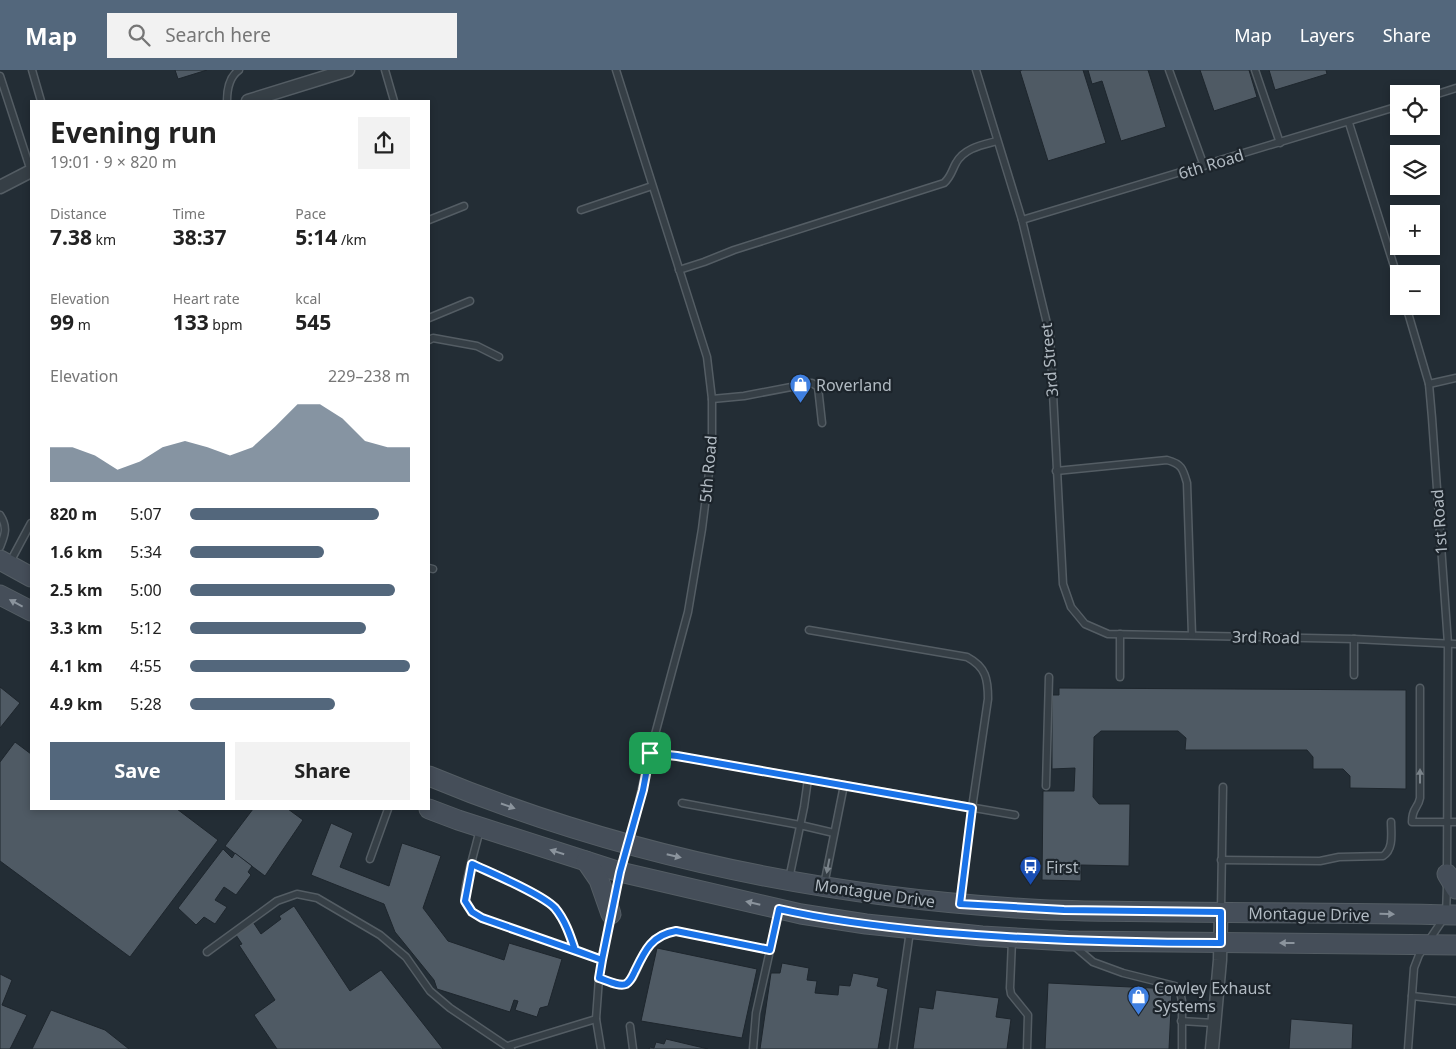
<!DOCTYPE html>
<html lang="en">
<head>
<meta charset="utf-8">
<style>
	:root { --surface:#fff; --page:#f2f2f2; --text:#222; --muted:#767676; --accent:#53677c }
	body { margin:0; font-family:"Noto Sans",sans-serif; background:var(--page); color:var(--text); height:100vh; display:flex; flex-direction:column; font-size:19px; white-space:nowrap }
	* { box-sizing:border-box; margin:0 }
	p { font-size:16px; color:var(--muted) }
	.icon { flex:none; width:28px; height:28px; fill:none; stroke:currentColor; stroke-width:2; stroke-linecap:round; stroke-linejoin:round }
	.map { position:relative; flex:1; overflow:hidden }
	.side { position:absolute; left:30px; top:30px; width:400px; height:710px; display:flex; flex-direction:column; background:var(--surface); border-radius:0px; box-shadow:0 2px 8px #0003 }
	.side>* { flex:none }
	.controls { position:absolute; left:1390px; top:15px; display:grid; gap:10px }
	.controls a { display:grid; place-items:center; width:50px; height:50px; border-radius:0px; background:var(--surface); box-shadow:0 2px 8px #0003; font-size:25px }
	.pin { position:absolute; display:grid; place-items:center; width:42px; height:42px; color:#fff; margin:-21px; border-radius:10px; box-shadow:0 2px 8px #0006 }
	.round { display:grid; place-items:center; flex:none; width:52px; height:52px; border-radius:0px; background:var(--page) }
	.overview { display:flex; align-items:center; justify-content:space-between; height:85px; padding:0 20px }
	h1 { font-size:28px; font-weight:700; line-height:38px }
	.stats { display:grid; grid-template-columns:repeat(3,1fr); gap:8px; height:85px; padding:5px 20px }
	.stats div { display:grid; align-content:center }
	.stats b { font-size:21px; font-weight:700 }
	.stats small { font-size:14px; font-weight:400 }
	.stats p { font-size:14px }
	.chart { height:140px; padding:10px 20px }
	.chart p { display:flex; justify-content:space-between }
	.chart svg { width:100%; height:90px; margin-top:5px; fill:var(--accent); opacity:.7 }
	.action { display:flex; gap:10px; margin-top:auto; padding:10px 20px }
	.action a { flex:1; height:58px; border-radius:0px; background:var(--accent); color:#fff; font-size:20px; font-weight:700; line-height:58px; text-align:center }
	.action a+a { background:var(--page); color:var(--text) }
	ul { padding:0 20px; list-style:none; font-size:16px }
	li { display:grid; grid-template-columns:80px 60px 1fr; align-items:center; height:38px }
	li i { height:12px; border-radius:6px; background:var(--accent) }
	header { display:flex; align-items:center; gap:30px; box-sizing:border-box; height:70px; padding:0 25px; background:var(--accent); color:#fff }
	header strong { font-size:24px }
	nav { display:flex; gap:28px; margin-inline-start:auto; font-size:18px }
	.search { width:350px; height:45px; background:var(--page); display:flex; align-items:center; gap:12px; box-sizing:border-box; padding:0 18px; border-radius:0px; color:var(--muted); font-size:19px }
	.map>svg:first-child { display:block }
</style>
</head>
<body>
<header>
<strong>Map</strong>
<div class="search"><svg class="icon" aria-label="search" viewBox="0 0 24 24"><circle cx="10" cy="10" r="6"/><path d="M15 15l6 6"/></svg>Search here</div>
<nav><a>Map</a><a>Layers</a><a>Share</a></nav>
</header>
<div class="map">
<svg width="1456" height="979" viewBox="0 0 1456 979">
	<rect width="100%" height="100%" fill="#232d35"/>
	<g fill="#4f5a64" stroke="#1e262d">
		<path d="M 175,0 L 207,0 L 178,9 Z"/>
		<path d="M 1022,0 L 1083,0 L 1106,73 L 1048,91 L 1020,1 Z"/>
		<path d="M 1088,0 L 1148,0 L 1166,57 L 1121,71 L 1102,11 L 1092,14 Z"/>
		<path d="M 1200,0 L 1249,0 L 1257,27 L 1214,41 Z"/>
		<path d="M 1269,0 L 1326,0 L 1327,4 L 1275,20 Z"/>
		<path d="M 0,617 L 20,633 L 0,658 Z"/>
		<path d="M 1059,618 L 1406,620 L 1406,719 L 1350,718 L 1350,706 L 1343,699 L 1313,699 L 1313,687 L 1307,680 L 1185,680 L 1186,668 L 1178,661 L 1101,661 L 1094,667 L 1093,727 L 1099,734 L 1130,734 L 1129,796 L 1081,795 L 1081,811 L 1042,810 L 1043,721 L 1074,721 L 1075,698 L 1052,699 L 1052,625 L 1059,625 Z"/>
		<path d="M 15,672 L 31,684 L 31,739 L 177,739 L 218,770 L 130,887 L 0,791 L 0,692 Z"/>
		<path d="M 253,739 L 288,739 L 303,750 L 265,806 L 225,776 Z"/>
		<path d="M 331,753 L 353,763 L 340,797 L 389,816 L 402,773 L 441,786 L 423,838 L 448,871 L 504,890 L 509,873 L 562,889 L 548,936 L 540,938 L 537,947 L 515,940 L 518,931 L 514,930 L 510,942 L 437,919 L 434,910 L 395,862 L 384,834 L 311,805 Z"/>
		<path d="M 223,779 L 232,788 L 235,783 L 252,796 L 248,802 L 251,805 L 236,825 L 224,817 L 215,830 L 227,837 L 215,854 L 204,847 L 196,855 L 178,838 Z"/>
		<path d="M 294,836 L 350,921 L 381,900 L 443,979 L 277,979 L 254,945 L 275,930 L 239,875 L 242,874 L 236,865 L 253,852 L 261,864 L 281,849 L 279,846 Z"/>
		<path d="M 657,878 L 757,899 L 742,968 L 641,951 Z"/>
		<path d="M 782,893 L 809,898 L 807,910 L 817,911 L 815,923 L 838,925 L 839,915 L 850,916 L 853,903 L 879,908 L 877,916 L 888,919 L 878,979 L 760,979 L 771,903 L 780,903 Z"/>
		<path d="M 0,904 L 12,910 L 2,935 L 27,945 L 10,979 L 0,979 Z"/>
		<path d="M 1048,913 L 1172,919 L 1169,979 L 1045,979 Z"/>
		<path d="M 936,920 L 999,928 L 996,947 L 1011,949 L 1007,979 L 913,979 L 919,937 L 933,939 Z"/>
		<path d="M 51,940 L 105,960 L 129,979 L 32,979 Z"/>
		<path d="M 1291,949 L 1353,954 L 1352,979 L 1289,979 Z"/>
		<path d="M 666,969 L 708,979 L 649,979 L 650,977 L 654,978 L 656,972 L 664,974 Z"/>
	</g>
	<g fill="none" stroke-linecap="round" stroke-linejoin="round">
		<defs>
			<g id="lane">
				<path d="M 32,0 L 41,31"/>
				<path d="M 385,0 L 394,31"/>
				<path d="M 976,0 L 1022,150 L 1050,266 L 1063,514 L 1071,537 L 1085,554 L 1108,564 L 1354,569 L 1456,574"/>
				<path d="M 1169,0 L 1204,96"/>
				<path d="M 1255,0 L 1280,73"/>
				<path d="M 0,6 L 31,101"/>
				<path d="M 1431,26 L 1456,18"/>
				<path d="M 227,31 C 227,20 229,7 239,0"/>
				<path d="M 1349,53 L 1399,212"/>
				<path d="M 581,140 L 652,116"/>
				<path d="M 429,150 L 464,136"/>
				<path d="M 1022,150 L 1399,36"/>
				<path d="M 679,200 L 704,192 L 734,180 L 944,113 C 951,107 952,100 956,93 C 964,78 982,75 997,71"/>
				<path d="M 1406,236 L 1429,314 L 1432,348 L 1448,574 L 1447,804"/>
				<path d="M 429,248 L 470,231"/>
				<path d="M 429,270 L 433,268 L 477,276 L 499,287"/>
				<path d="M 1429,314 L 1456,308"/>
				<path d="M 712,329 L 744,326 L 812,313 L 818,317 L 822,353"/>
				<path d="M 1056,401 L 1167,390 C 1182,394 1183,399 1187,413 L 1192,565"/>
				<path d="M 0,445 C 8,457 5,465 0,477"/>
				<path d="M 9,494 L 31,453"/>
				<path d="M 429,498 L 433,499"/>
				<path d="M 809,560 L 967,587 C 986,597 988,609 988,629 L 972,738 L 960,832"/>
				<path d="M 1120,564 L 1120,607"/>
				<path d="M 1354,569 L 1354,605"/>
				<path d="M 1420,618 L 1420,728 C 1418,739 1412,737 1412,752 L 1456,752"/>
				<path d="M 650,683 L 677,686 L 1015,745"/>
				<path d="M 1046,716 L 1049,607"/>
				<path d="M 682,733 L 800,755 L 834,763"/>
				<path d="M 480,759 C 477,773 462,821 465,832 C 468,840 475,844 481,848 L 602,890"/>
				<path d="M 370,789 L 388,739"/>
				<path d="M 1221,790 L 1320,791 L 1339,787 L 1383,786 C 1394,779 1391,763 1391,752"/>
				<path d="M 472,794 C 491,803 542,824 555,838 C 565,850 570,865 575,880"/>
				<path d="M 789,809 L 804,737 L 808,709"/>
				<path d="M 824,815 L 844,715"/>
				<path d="M 613,833 L 627,775 L 633,758 L 650,683 L 688,542 L 702,459 L 712,378 L 712,329 L 707,287 L 616,0"/>
				<path d="M 1221,840 L 1223,717"/>
				<path d="M 1012,870 L 1010,918 L 1011,924 L 1028,945 L 1027,979"/>
				<path d="M 1073,875 L 1093,892 L 1123,903 L 1175,916 L 1180,922 L 1182,931 L 1182,979"/>
				<path d="M 207,882 L 277,831 L 297,824 L 317,828 L 380,865 L 406,887 L 430,921 L 450,938 L 511,979"/>
				<path d="M 599,908 C 606,910 618,916 625,914 C 642,909 636,867 676,861 L 770,880"/>
				<path d="M 1412,926 L 1456,931"/>
				<path d="M 1181,951 L 1214,953"/>
				<path d="M 630,956 L 633,979"/>
				<path d="M 508,976 L 596,949"/>
				<path d="M 601,979 L 596,949 L 599,908 L 610,845"/>
				<path d="M 753,979 L 756,943 L 779,840"/>
				<path d="M 893,979 L 910,861"/>
				<path d="M 1408,979 L 1414,898 L 1419,885 L 1446,845 L 1447,816"/>
			</g>
			<g id="street">
				<path d="M 248,31 L 348,0"/>
				<path d="M 0,117 L 31,101"/>
				<path d="M 1212,979 L 1220,890 L 1221,843"/>
			</g>
			<g id="secondary">
				<path d="M 0,490 L 31,507"/>
				<path d="M 0,525 L 31,541"/>
				<path d="M 429,706 C 619,785 825,827 1031,839 C 1080,842 1129,841 1178,842 C 1270,843 1363,843 1456,845"/>
				<path d="M 429,739 L 458,750 L 620,802 L 801,844 L 866,854 L 982,866 L 1068,871 L 1456,875"/>
				<path d="M 586,791 L 599,810 L 611,844"/>
				<path d="M 1447,804 L 1456,819"/>
			</g>
		</defs>
		<use href="#lane" stroke="#545d64" stroke-width="9"/>
		<use href="#street" stroke="#545d64" stroke-width="15"/>
		<use href="#secondary" stroke="#545d64" stroke-width="21"/>
		<use href="#lane" stroke="#363f46" stroke-width="6"/>
		<use href="#street" stroke="#363f46" stroke-width="12"/>
		<use href="#secondary" stroke="#454e59" stroke-width="19"/>
	</g>
	<defs><path id="oneway-solid" d="M-6-.8H1V-3.2L6.5 0L1 3.2V.8H-6Z" transform="scale(1.25)"/></defs>
	<g fill="#8b949d">
		<use href="#oneway-solid" transform="translate(16 533) rotate(-152)"/>
		<use href="#oneway-solid" transform="translate(508 736) rotate(19)"/>
		<use href="#oneway-solid" transform="translate(557 782) rotate(-163)"/>
		<use href="#oneway-solid" transform="translate(674 786) rotate(13)"/>
		<use href="#oneway-solid" transform="translate(753 833) rotate(-167)"/>
		<use href="#oneway-solid" transform="translate(1387 844) rotate(1)"/>
		<use href="#oneway-solid" transform="translate(1287 873) rotate(-180)"/>
	</g>
	<g fill="#7a838a">
		<use href="#oneway-solid" transform="translate(1420 706) rotate(-90)"/>
		<use href="#oneway-solid" transform="translate(828 796) rotate(101)"/>
	</g>
	<g fill="none" stroke-linecap="round" stroke-linejoin="round">
		<defs>
			<path id="route" d="M 650,683 L 643,720 L 620,802 L 602,890 L 575,880 C 570,865 565,850 555,838 C 542,824 491,803 472,794 L 465,831 L 472,842 L 482,848 L 602,890 L 599,908 C 606,910 619,917 626,914 C 631,911 633,905 635,901 C 645,880 652,865 676,861 L 770,880 L 779,839 C 831,851 884,857 937,862 C 1032,870 1126,873 1221,873 L 1221,842 L 1064,840 L 960,834 L 972,738 L 677,686 L 650,683"/>
		</defs>
		<use href="#route" stroke="#fff" stroke-width="10"/>
		<use href="#route" stroke="#1a73e8" stroke-width="6"/>
	</g>
	<defs>
		<symbol id="shop-pin" viewBox="-11 -11 22 30"><path d="M0 17L-7.5 6A9.5 9.5 0 1 1 7.5 6Z" fill="#3f7fe0" stroke="#1c242b"/><path d="M-5-2.5h2.3a2.7 3.5 0 0 1 5.4 0H5L5.5 6h-11ZM-1.5-2.5h3a1.5 2.3 0 0 0-3 0Z" fill="#fff"/></symbol>
		<symbol id="bus-pin" viewBox="-11 -11 22 30"><path d="M0 17L-7.5 6A9.5 9.5 0 1 1 7.5 6Z" fill="#1a4fb4" stroke="#1c242b"/><path d="M-5-6H5V4H4V6H2V4H-2V6H-4V4H-5ZM-3.5-4V0h7V-4ZM-3.5 1.2v1.5H-2V1.2ZM2 1.2v1.5H3.5V1.2Z" fill="#fff"/></symbol>
	</defs>
	<g fill-rule="evenodd">
		<use href="#shop-pin" x="788" y="302" width="25" height="34"/>
		<use href="#bus-pin" x="1018" y="784" width="25" height="34"/>
		<use href="#shop-pin" x="1126" y="914" width="25" height="34"/>
	</g>
	<g text-anchor="middle" stroke-width="4.5" stroke-linejoin="round" paint-order="stroke">
		<g font-size="16" fill="#b1bac2" stroke="#1c242b">
			<text transform="translate(1211 94) rotate(-17)" y="6">6th Road</text>
			<text transform="translate(1049 290) rotate(-95)" y="6">3rd Street</text>
			<text transform="translate(708 399) rotate(-85)" y="6">5th Road</text>
			<text transform="translate(1439 452) rotate(-94)" y="6">1st Road</text>
			<text transform="translate(1266 567) rotate(1)" y="6">3rd Road</text>
			<text transform="translate(875 823) rotate(8)" y="6">Montague Drive</text>
			<text transform="translate(1309 844) rotate(1)" y="6">Montague Drive</text>
		</g>
		<g font-size="16" fill="#b1bac2" stroke="#1c242b" text-anchor="start">
			<text x="816" y="321">Roverland</text>
			<text x="1046" y="803">First</text>
			<text x="1154" y="924">Cowley Exhaust<tspan x="1154" dy="18">Systems</tspan></text>
		</g>
	</g>
</svg>
<div class="controls">
<a><svg class="icon" aria-label="locate" viewBox="0 0 24 24"><circle cx="12" cy="12" r="6"/><path d="M12 2v4M12 18v4M2 12h4M18 12h4"/></svg></a>
<a><svg class="icon" aria-label="layers" viewBox="0 0 24 24"><path d="M12 4l9 5-9 5-9-5zM3 14l9 5 9-5"/></svg></a>
<a>+</a>
<a>−</a>
</div>
<div class="pin" style="left:650px;top:683px;background:#1e9e55"><svg class="icon" aria-label="arrive" viewBox="0 0 24 24"><path d="M6 21V4h12l-3 4 3 4H6"/></svg></div>
<section class="side">
<div class="overview"><div><h1>Evening run</h1><p>19:01 · 9 × 820 m</p></div><a class="round"><svg class="icon" aria-label="share" viewBox="0 0 24 24"><path d="M12 15V3M7 8l5-5 5 5M5 13v7h14v-7"/></svg></a></div>
<div class="stats">
<div><p>Distance</p><b>7.38<small> km</small></b></div>
<div><p>Time</p><b>38:37</b></div>
<div><p>Pace</p><b>5:14<small> /km</small></b></div>
</div>
<div class="stats">
<div><p>Elevation</p><b>99<small> m</small></b></div>
<div><p>Heart rate</p><b>133<small> bpm</small></b></div>
<div><p>kcal</p><b>545</b></div>
</div>
<div class="chart"><p><span>Elevation</span>229–238 m</p>
<svg viewBox="0 0 160 44" preserveAspectRatio="none"><path d="M0 44V27L10 27L20 31L30 38L40 34L50 27L60 24L70 27L80 31L90 27L100 17L110 6L120 6L130 13L140 24L150 27L160 27V44z"/></svg>
</div>
<ul>
<li><b>820 m</b>5:07<i style="width:86%"></i></li>
<li><b>1.6 km</b>5:34<i style="width:61%"></i></li>
<li><b>2.5 km</b>5:00<i style="width:93%"></i></li>
<li><b>3.3 km</b>5:12<i style="width:80%"></i></li>
<li><b>4.1 km</b>4:55<i style="width:100%"></i></li>
<li><b>4.9 km</b>5:28<i style="width:66%"></i></li>
</ul>
<div class="action"><a>Save</a><a>Share</a></div>
</section>
</div>
</body>
</html>
